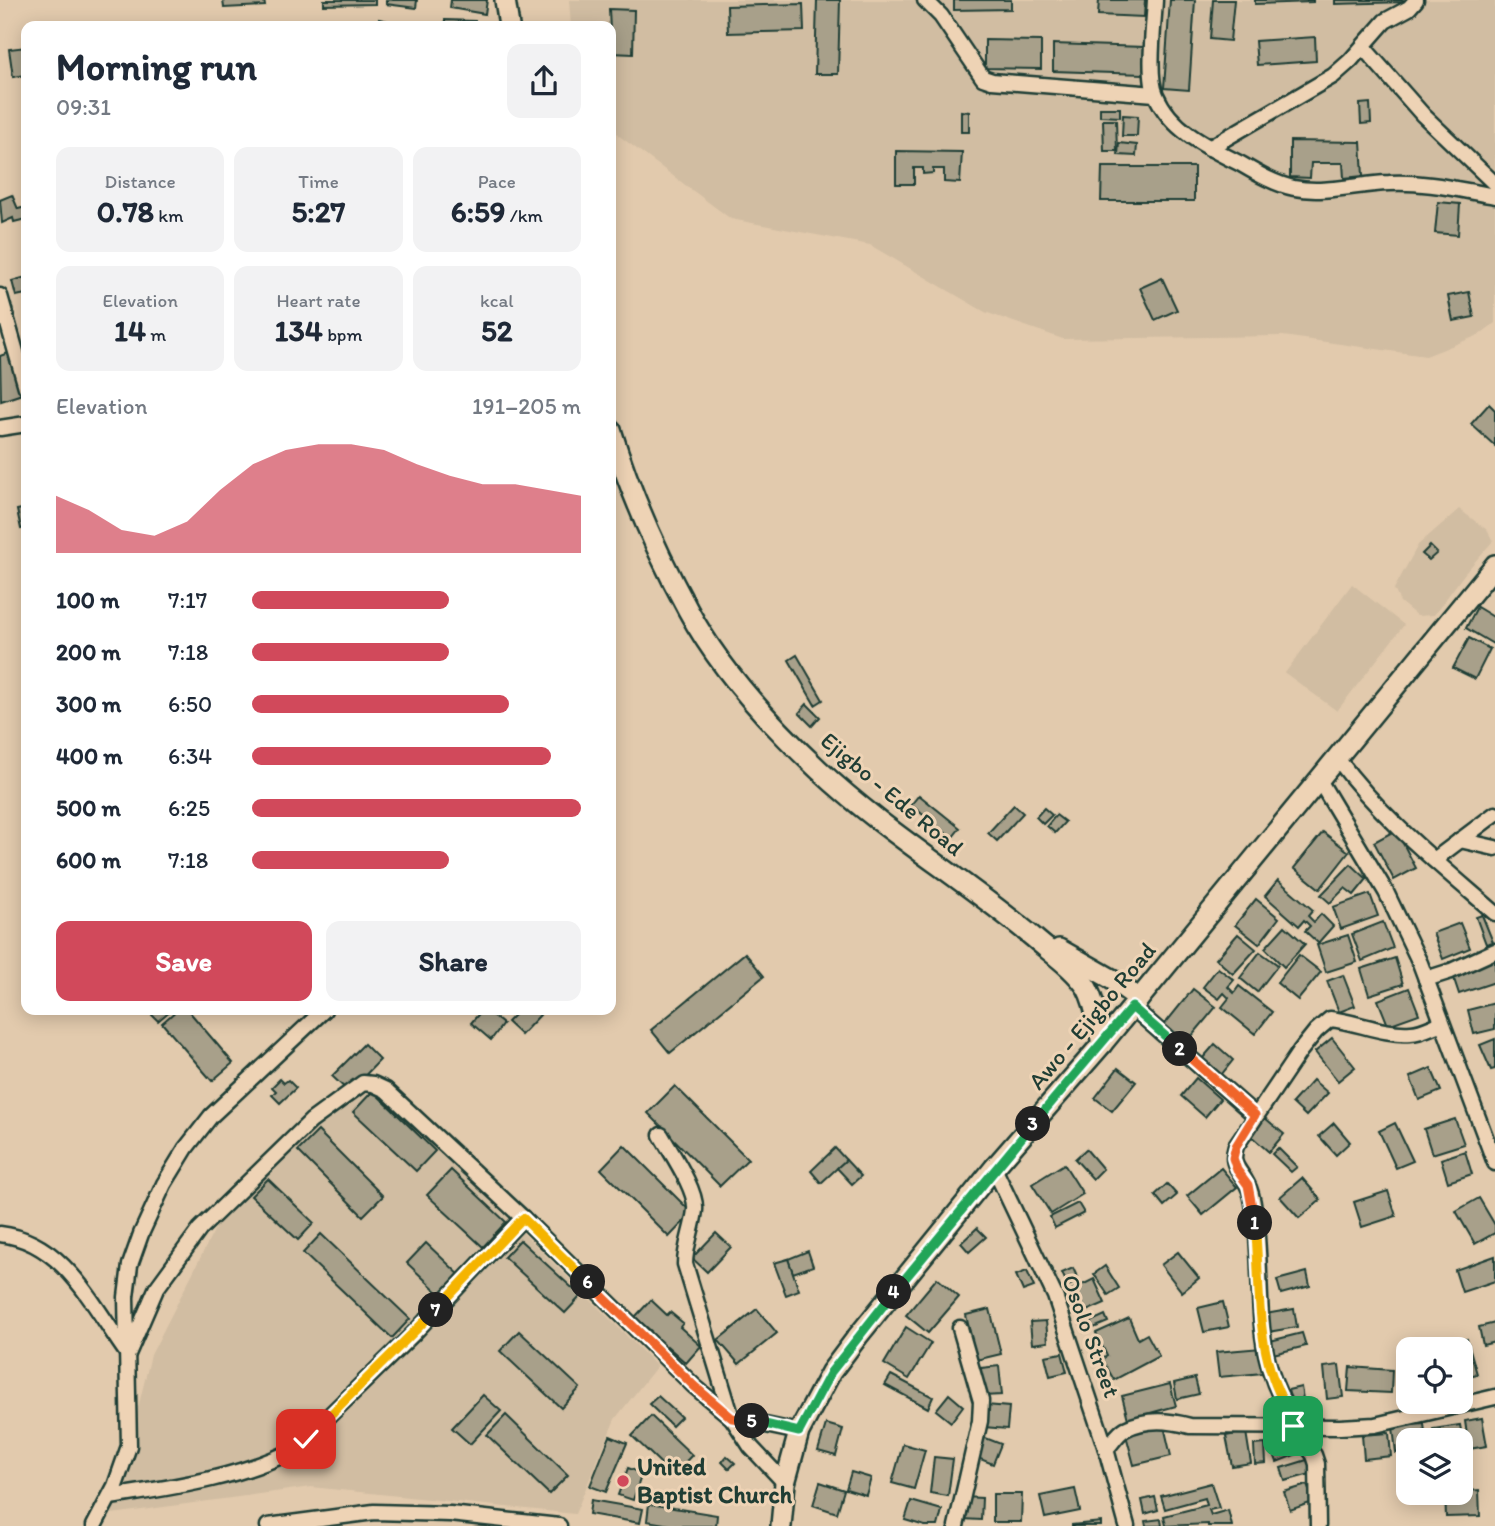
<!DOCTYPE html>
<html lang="en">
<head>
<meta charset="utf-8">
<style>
	:root { --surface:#fff; --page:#f2f2f3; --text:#1f2937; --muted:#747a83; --accent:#d1495b }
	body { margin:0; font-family:Itim,sans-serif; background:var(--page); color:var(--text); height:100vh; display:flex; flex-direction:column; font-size:26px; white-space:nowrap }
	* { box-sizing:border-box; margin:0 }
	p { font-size:23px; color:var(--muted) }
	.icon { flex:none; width:38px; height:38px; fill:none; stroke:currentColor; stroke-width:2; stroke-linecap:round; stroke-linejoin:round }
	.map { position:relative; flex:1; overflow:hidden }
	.panel { position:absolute; left:21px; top:21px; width:595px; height:994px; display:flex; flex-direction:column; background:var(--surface); border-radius:14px; box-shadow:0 4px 18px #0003 }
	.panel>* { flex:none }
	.controls { position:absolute; left:1396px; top:1337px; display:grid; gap:14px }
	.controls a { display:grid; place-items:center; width:77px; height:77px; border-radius:14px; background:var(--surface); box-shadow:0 4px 18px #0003; font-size:35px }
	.pin { position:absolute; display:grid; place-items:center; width:60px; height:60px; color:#fff; margin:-30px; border-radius:14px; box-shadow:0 4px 10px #0006 }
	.km { position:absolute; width:35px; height:35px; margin:-18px; border-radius:50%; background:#222; color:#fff; font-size:19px; line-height:35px; text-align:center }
	.round { display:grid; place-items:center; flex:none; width:74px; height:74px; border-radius:14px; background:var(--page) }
	.head { display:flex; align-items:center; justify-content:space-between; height:119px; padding:0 35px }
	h1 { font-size:38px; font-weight:700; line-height:52px }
	.figures { display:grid; grid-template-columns:repeat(3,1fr); gap:10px; height:119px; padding:7px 35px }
	.figures div { display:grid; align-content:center; border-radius:14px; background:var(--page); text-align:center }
	.figures b { font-size:30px; font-weight:700 }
	.figures small { font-size:19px; font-weight:400 }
	.figures p { font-size:19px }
	.chart { height:196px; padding:14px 35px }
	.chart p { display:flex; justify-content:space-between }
	.chart svg { width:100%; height:126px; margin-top:7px; fill:var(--accent); opacity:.7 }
	.primary-button { display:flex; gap:14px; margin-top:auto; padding:14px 35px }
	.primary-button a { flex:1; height:80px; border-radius:14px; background:var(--accent); color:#fff; font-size:28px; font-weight:700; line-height:80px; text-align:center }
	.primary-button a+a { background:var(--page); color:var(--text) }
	ul { padding:0 35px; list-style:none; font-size:23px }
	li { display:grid; grid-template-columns:112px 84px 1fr; align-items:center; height:52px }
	li i { height:18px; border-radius:9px; background:var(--accent) }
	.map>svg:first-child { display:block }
</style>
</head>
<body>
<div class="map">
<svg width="1495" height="1526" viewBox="0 0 1495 1526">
	<rect width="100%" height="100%" fill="#e2caad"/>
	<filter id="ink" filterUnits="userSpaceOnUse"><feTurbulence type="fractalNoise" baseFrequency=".0143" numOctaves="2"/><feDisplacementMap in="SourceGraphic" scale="14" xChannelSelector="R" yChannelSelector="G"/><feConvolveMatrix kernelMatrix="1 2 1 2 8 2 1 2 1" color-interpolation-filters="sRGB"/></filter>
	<g filter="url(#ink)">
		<g fill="#d1bda2">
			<path d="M 569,0 L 1495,0 L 1495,323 L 1479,335 L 1426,356 L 1283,336 L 1063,339 L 985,312 L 870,245 L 731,219 L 618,135 L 611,118 L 611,26 L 571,26 Z"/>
			<path d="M 1459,509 L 1487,530 L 1493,541 L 1465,573 L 1434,615 L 1417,616 L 1400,602 L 1394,589 L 1418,545 Z"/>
			<path d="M 1352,584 L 1404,625 L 1337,711 L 1285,673 Z"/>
			<path d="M 369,1089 L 382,1093 L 657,1366 L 615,1419 L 575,1514 L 311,1487 L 112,1514 L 151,1355 L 223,1213 L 329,1110 Z"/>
		</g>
		<g fill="#a8a08a" stroke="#1f3d34" stroke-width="2">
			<path d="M 223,0 L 264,0 L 265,6 L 224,8 Z"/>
			<path d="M 324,0 L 375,0 L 375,4 L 324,5 Z"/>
			<path d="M 386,0 L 417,0 L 416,8 L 386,4 Z"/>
			<path d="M 451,0 L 487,0 L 485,14 L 450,8 Z"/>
			<path d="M 817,0 L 840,0 L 838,74 L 815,74 Z"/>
			<path d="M 954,0 L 1011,0 L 1011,9 L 954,10 Z"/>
			<path d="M 1099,0 L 1145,0 L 1144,17 L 1098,15 Z"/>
			<path d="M 1170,0 L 1195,0 L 1189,90 L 1164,88 Z"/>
			<path d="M 1213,0 L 1234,0 L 1230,41 L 1210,39 Z"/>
			<path d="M 1255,0 L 1313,0 L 1313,2 L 1255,4 Z"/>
			<path d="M 1335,0 L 1406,0 L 1406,2 L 1335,4 Z"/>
			<path d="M 803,4 L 804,31 L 728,33 L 727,6 Z"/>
			<path d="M 609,9 L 634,10 L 633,54 L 611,53 Z"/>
			<path d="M 379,19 L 392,22 L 391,26 L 378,26 Z"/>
			<path d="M 445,20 L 475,21 L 475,26 L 445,26 Z"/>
			<path d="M 1315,37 L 1316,61 L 1257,65 L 1255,41 Z"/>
			<path d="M 985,40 L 1041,41 L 1041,69 L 985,68 Z"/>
			<path d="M 1053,44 L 1145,47 L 1144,74 L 1053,71 Z"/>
			<path d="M 26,47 L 26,75 L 13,77 L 9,49 Z"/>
			<path d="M 1370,103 L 1371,123 L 1361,124 L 1360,104 Z"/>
			<path d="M 1100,108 L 1120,108 L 1120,117 L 1100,116 Z"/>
			<path d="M 961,111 L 969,112 L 969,132 L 961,132 Z"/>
			<path d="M 1123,115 L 1138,116 L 1137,136 L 1122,136 Z"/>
			<path d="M 1103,120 L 1116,120 L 1117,151 L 1104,151 Z"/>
			<path d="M 1290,141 L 1361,142 L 1363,176 L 1344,178 L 1343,163 L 1311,163 L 1310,178 L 1290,177 Z"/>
			<path d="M 1119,143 L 1137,145 L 1136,156 L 1118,155 Z"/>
			<path d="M 896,151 L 962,152 L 960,183 L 944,182 L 944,169 L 933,169 L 933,173 L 923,174 L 923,168 L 914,168 L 914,184 L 896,184 Z"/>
			<path d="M 1102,167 L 1194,167 L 1194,201 L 1101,201 Z"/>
			<path d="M 12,195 L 18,209 L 26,207 L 26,219 L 14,222 L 13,218 L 2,223 L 0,200 Z"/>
			<path d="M 1438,202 L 1460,204 L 1458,235 L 1435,233 Z"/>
			<path d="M 26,277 L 26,294 L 16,296 L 12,281 Z"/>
			<path d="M 1162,278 L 1177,310 L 1155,320 L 1140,288 Z"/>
			<path d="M 1469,292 L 1474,317 L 1453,321 L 1448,296 Z"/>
			<path d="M 8,353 L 22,394 L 1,401 L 0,356 Z"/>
			<path d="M 1489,404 L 1495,410 L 1495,446 L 1471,424 Z"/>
			<path d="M 26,508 L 26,528 L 21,529 L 17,510 Z"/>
			<path d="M 1430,546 L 1437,553 L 1429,560 L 1422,554 Z"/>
			<path d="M 1477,607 L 1495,618 L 1495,645 L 1466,628 Z"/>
			<path d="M 1469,638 L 1490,649 L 1475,679 L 1453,668 Z"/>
			<path d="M 797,655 L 823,700 L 815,705 L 789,660 Z"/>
			<path d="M 807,704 L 820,717 L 812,726 L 799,713 Z"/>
			<path d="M 919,795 L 960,828 L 952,838 L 911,805 Z"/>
			<path d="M 1014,805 L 1023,813 L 997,841 L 988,833 Z"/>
			<path d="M 1044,808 L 1052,815 L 1043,824 L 1036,817 Z"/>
			<path d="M 1056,815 L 1065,822 L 1055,833 L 1047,826 Z"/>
			<path d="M 1396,830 L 1416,868 L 1394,880 L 1374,842 Z"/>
			<path d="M 1323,832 L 1349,852 L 1320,889 L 1294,868 Z"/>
			<path d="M 1351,864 L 1367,879 L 1354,895 L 1345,888 L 1330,903 L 1321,895 Z"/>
			<path d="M 1278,880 L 1313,910 L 1308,916 L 1314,922 L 1321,914 L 1333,926 L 1318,943 L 1305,931 L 1310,926 L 1304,920 L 1299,926 L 1265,896 Z"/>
			<path d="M 1370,894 L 1378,916 L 1341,929 L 1333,907 Z"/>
			<path d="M 1256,899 L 1279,918 L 1259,944 L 1235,925 Z"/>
			<path d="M 1482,915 L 1493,942 L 1486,944 L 1476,917 Z"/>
			<path d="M 1383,922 L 1393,948 L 1362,961 L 1352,934 Z"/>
			<path d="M 1460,923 L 1470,948 L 1443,959 L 1433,933 Z"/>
			<path d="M 1285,926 L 1305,944 L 1284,967 L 1265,948 Z"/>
			<path d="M 1238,934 L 1256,949 L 1233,974 L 1216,959 Z"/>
			<path d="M 1348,935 L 1357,962 L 1326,972 L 1317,945 Z"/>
			<path d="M 1260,952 L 1278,965 L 1257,992 L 1240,978 Z"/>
			<path d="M 745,953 L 764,976 L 670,1053 L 651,1030 Z"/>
			<path d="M 1299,955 L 1321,972 L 1298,1000 L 1277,983 Z"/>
			<path d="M 1395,958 L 1403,984 L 1369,995 L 1361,969 Z"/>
			<path d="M 1495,958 L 1495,982 L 1459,994 L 1452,973 Z"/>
			<path d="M 1218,968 L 1234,980 L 1228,987 L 1234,993 L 1239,986 L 1272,1012 L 1255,1034 L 1222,1007 L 1229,998 L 1224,993 L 1219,999 L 1203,987 Z"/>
			<path d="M 1343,975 L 1355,1006 L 1339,1012 L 1327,981 Z"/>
			<path d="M 1409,988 L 1419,1014 L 1388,1025 L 1378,1000 Z"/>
			<path d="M 1193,989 L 1216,1007 L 1186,1043 L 1164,1025 Z"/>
			<path d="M 1495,1003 L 1495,1029 L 1474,1034 L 1468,1010 Z"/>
			<path d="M 151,1010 L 171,1010 L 158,1021 L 149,1012 Z"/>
			<path d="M 177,1010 L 188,1010 L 233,1063 L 212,1081 L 162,1023 Z"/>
			<path d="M 482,1010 L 486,1010 L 503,1024 L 491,1040 L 471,1023 Z"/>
			<path d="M 519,1010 L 535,1010 L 540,1015 L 521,1035 L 507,1022 Z"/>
			<path d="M 1332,1038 L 1355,1067 L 1338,1081 L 1315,1052 Z"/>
			<path d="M 1495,1039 L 1495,1069 L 1491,1070 L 1480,1045 Z"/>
			<path d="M 364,1044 L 380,1060 L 349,1092 L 332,1076 Z"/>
			<path d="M 1215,1044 L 1233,1060 L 1221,1075 L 1202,1059 Z"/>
			<path d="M 1118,1068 L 1136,1082 L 1112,1111 L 1095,1098 Z"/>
			<path d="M 1431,1068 L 1441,1091 L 1419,1100 L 1410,1077 Z"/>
			<path d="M 1196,1078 L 1220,1099 L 1205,1117 L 1181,1096 Z"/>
			<path d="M 280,1079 L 284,1083 L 288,1080 L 296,1088 L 280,1103 L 272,1095 L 276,1091 L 272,1087 Z"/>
			<path d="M 1313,1080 L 1328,1093 L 1306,1116 L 1292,1103 Z"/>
			<path d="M 675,1086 L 748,1159 L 720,1186 L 648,1113 Z"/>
			<path d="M 373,1091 L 435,1151 L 416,1171 L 353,1112 Z"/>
			<path d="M 1265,1118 L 1284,1134 L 1269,1152 L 1250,1135 Z"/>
			<path d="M 1455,1119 L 1464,1144 L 1432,1154 L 1424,1129 Z"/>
			<path d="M 1334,1123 L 1350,1142 L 1336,1155 L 1319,1136 Z"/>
			<path d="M 1395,1123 L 1413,1161 L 1396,1168 L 1379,1131 Z"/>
			<path d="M 318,1131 L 383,1196 L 363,1216 L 298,1151 Z"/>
			<path d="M 624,1145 L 692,1213 L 669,1237 L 601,1169 Z"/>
			<path d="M 835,1148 L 846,1160 L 821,1183 L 811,1171 Z"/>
			<path d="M 1278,1148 L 1297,1167 L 1291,1172 L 1272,1154 Z"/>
			<path d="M 1086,1149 L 1103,1169 L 1093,1179 L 1075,1159 Z"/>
			<path d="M 1465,1151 L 1472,1174 L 1448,1182 L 1441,1159 Z"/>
			<path d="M 846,1160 L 861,1176 L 852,1184 L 837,1168 Z"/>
			<path d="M 1064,1164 L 1083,1194 L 1051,1214 L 1032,1184 Z"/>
			<path d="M 1221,1168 L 1237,1187 L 1203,1215 L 1187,1196 Z"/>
			<path d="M 451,1170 L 506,1222 L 483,1247 L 427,1195 Z"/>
			<path d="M 1302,1178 L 1321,1200 L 1299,1218 L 1280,1197 Z"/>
			<path d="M 268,1179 L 314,1223 L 298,1240 L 251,1196 Z"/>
			<path d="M 1167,1184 L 1177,1195 L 1164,1206 L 1155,1195 Z"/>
			<path d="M 1388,1191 L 1396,1216 L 1362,1227 L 1354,1202 Z"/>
			<path d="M 1479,1198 L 1495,1225 L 1495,1233 L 1475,1244 L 1456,1211 Z"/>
			<path d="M 1078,1203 L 1084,1213 L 1055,1228 L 1050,1217 Z"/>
			<path d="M 977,1228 L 986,1237 L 969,1252 L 961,1243 Z"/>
			<path d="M 716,1233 L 731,1247 L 707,1272 L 692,1258 Z"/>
			<path d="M 321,1234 L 410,1319 L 392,1338 L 303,1253 Z"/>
			<path d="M 520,1240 L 581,1296 L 565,1313 L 504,1257 Z"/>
			<path d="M 426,1243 L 463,1278 L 444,1298 L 407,1263 Z"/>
			<path d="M 808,1251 L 813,1266 L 793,1273 L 788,1259 Z"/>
			<path d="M 1178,1252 L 1199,1278 L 1182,1292 L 1161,1265 Z"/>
			<path d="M 1495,1256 L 1495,1281 L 1462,1292 L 1455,1270 Z"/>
			<path d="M 788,1259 L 799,1290 L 786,1295 L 774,1263 Z"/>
			<path d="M 1105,1266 L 1119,1288 L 1108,1295 L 1094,1274 Z"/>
			<path d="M 1073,1268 L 1079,1281 L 1068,1286 L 1062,1273 Z"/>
			<path d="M 1027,1271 L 1034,1287 L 1023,1291 L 1016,1275 Z"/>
			<path d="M 1307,1272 L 1310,1286 L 1281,1294 L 1277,1280 Z"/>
			<path d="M 937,1278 L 959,1297 L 928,1333 L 906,1315 Z"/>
			<path d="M 1094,1279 L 1105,1303 L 1082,1313 L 1072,1290 Z"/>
			<path d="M 651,1300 L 667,1315 L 670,1312 L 683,1323 L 680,1327 L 701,1346 L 686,1363 L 667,1346 L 665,1349 L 648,1334 L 651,1331 L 635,1317 Z"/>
			<path d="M 1223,1302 L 1229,1327 L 1204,1332 L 1198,1308 Z"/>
			<path d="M 757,1309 L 777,1333 L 739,1364 L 718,1340 Z"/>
			<path d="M 990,1309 L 1001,1354 L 976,1360 L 966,1315 Z"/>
			<path d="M 1294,1309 L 1297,1327 L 1268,1332 L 1265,1314 Z"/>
			<path d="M 1105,1315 L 1108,1322 L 1084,1332 L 1081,1326 Z"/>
			<path d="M 1129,1318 L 1138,1339 L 1147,1334 L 1159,1356 L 1114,1380 L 1102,1359 L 1107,1356 L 1096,1333 Z"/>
			<path d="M 1046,1321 L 1048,1342 L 1032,1344 L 1030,1322 Z"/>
			<path d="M 1495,1323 L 1495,1342 L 1483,1345 L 1479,1327 Z"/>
			<path d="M 906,1327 L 931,1343 L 909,1379 L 884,1364 Z"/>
			<path d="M 519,1331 L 580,1388 L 561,1408 L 500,1351 Z"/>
			<path d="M 1302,1333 L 1306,1346 L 1273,1354 L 1270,1341 Z"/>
			<path d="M 1467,1339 L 1477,1374 L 1461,1378 L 1461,1349 L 1445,1349 L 1444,1345 Z"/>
			<path d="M 1261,1348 L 1263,1373 L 1219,1377 L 1216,1352 Z"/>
			<path d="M 1062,1353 L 1067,1372 L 1050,1376 L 1045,1356 Z"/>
			<path d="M 1339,1365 L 1343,1397 L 1327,1399 L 1324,1367 Z"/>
			<path d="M 999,1366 L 1002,1395 L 983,1396 L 981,1368 Z"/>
			<path d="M 1350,1367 L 1392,1370 L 1391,1393 L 1348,1391 Z"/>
			<path d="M 891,1375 L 933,1397 L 928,1408 L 885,1385 Z"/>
			<path d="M 1195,1378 L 1199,1394 L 1177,1399 L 1174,1383 Z"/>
			<path d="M 1170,1384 L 1176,1406 L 1128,1419 L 1122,1396 Z"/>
			<path d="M 1301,1387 L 1303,1399 L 1291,1402 L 1288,1390 Z"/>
			<path d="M 949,1394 L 963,1406 L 951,1422 L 936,1410 Z"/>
			<path d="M 483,1395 L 501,1411 L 470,1444 L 452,1428 Z"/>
			<path d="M 658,1396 L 681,1417 L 672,1426 L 649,1404 Z"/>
			<path d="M 986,1405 L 1009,1407 L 1007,1429 L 984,1427 Z"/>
			<path d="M 506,1415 L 568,1475 L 549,1494 L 487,1435 Z"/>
			<path d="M 651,1416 L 692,1455 L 673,1475 L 632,1436 Z"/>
			<path d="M 1482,1418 L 1487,1446 L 1469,1449 L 1465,1421 Z"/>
			<path d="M 826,1424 L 843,1429 L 836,1456 L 818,1451 Z"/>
			<path d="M 1424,1424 L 1426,1440 L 1409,1440 L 1409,1452 L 1396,1453 L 1393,1427 Z"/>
			<path d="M 1460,1425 L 1464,1448 L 1461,1448 L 1461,1440 L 1434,1440 L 1433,1429 Z"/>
			<path d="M 1164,1426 L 1171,1456 L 1134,1465 L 1126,1435 Z"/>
			<path d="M 1246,1432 L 1251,1463 L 1232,1466 L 1226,1436 Z"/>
			<path d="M 1389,1433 L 1391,1456 L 1364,1459 L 1362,1435 Z"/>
			<path d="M 1292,1434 L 1300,1453 L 1277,1462 L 1270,1443 Z"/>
			<path d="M 610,1436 L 627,1443 L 606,1492 L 590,1486 Z"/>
			<path d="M 983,1437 L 1001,1444 L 993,1464 L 975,1457 Z"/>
			<path d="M 903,1444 L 925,1450 L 914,1489 L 892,1483 Z"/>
			<path d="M 1265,1444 L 1266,1463 L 1255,1464 L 1254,1445 Z"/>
			<path d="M 727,1456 L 735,1463 L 729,1469 L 722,1462 Z"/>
			<path d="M 934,1457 L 953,1459 L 948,1496 L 930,1493 Z"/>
			<path d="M 1310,1459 L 1314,1473 L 1285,1481 L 1281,1468 Z"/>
			<path d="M 628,1468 L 642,1473 L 633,1500 L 618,1495 Z"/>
			<path d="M 851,1472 L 871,1478 L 866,1495 L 846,1489 Z"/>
			<path d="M 820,1482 L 844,1490 L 837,1513 L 813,1505 Z"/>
			<path d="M 1211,1483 L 1219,1508 L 1209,1510 L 1211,1515 L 1228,1510 L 1232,1526 L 1208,1526 L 1208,1524 L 1166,1526 L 1164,1516 L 1207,1505 L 1205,1498 L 1165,1509 L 1161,1496 Z"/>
			<path d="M 1307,1485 L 1313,1502 L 1290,1510 L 1284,1492 Z"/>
			<path d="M 1075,1489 L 1080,1511 L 1045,1518 L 1040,1496 Z"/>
			<path d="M 1479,1490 L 1480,1516 L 1446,1517 L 1445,1493 Z"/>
			<path d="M 993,1494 L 1022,1494 L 1021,1522 L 993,1522 Z"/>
			<path d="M 963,1497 L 982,1498 L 981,1520 L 962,1519 Z"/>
			<path d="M 1155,1497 L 1158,1510 L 1145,1514 L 1142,1500 Z"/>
			<path d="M 591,1500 L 643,1509 L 640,1523 L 589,1514 Z"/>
			<path d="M 911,1501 L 942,1510 L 938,1526 L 925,1526 L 905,1520 Z"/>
			<path d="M 649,1504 L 717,1515 L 716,1526 L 676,1526 L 647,1521 Z"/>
			<path d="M 1161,1519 L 1162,1526 L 1146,1526 L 1145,1521 Z"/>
			<path d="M 1101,1522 L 1101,1526 L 1072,1526 L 1072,1525 Z"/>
		</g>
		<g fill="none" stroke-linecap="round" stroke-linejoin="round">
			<defs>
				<g id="minor">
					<path d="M 925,0 L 941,16 L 983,78 L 992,81 L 1155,94"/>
					<path d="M 1155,0 C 1154,23 1147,76 1156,95 C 1171,131 1209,148 1241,164 C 1258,174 1275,184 1294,188 C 1325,194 1358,184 1389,183 C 1425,181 1460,190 1495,196"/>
					<path d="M 1363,47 L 1423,115 L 1495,184"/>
					<path d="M 1209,148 L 1333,76 L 1350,61 L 1385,21 L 1409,8 L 1416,0"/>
					<path d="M 0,296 L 26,387"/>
					<path d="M 0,428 L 26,424"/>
					<path d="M 1337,758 C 1380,817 1440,865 1495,913"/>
					<path d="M 1319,780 L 1386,892 L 1420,963 L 1495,1163"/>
					<path d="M 1460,840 L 1495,848"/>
					<path d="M 1434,860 L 1495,814"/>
					<path d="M 1426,979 L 1451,971 L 1495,951"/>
					<path d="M 1132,1007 L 1255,1115"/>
					<path d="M 661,1135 C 671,1153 697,1190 695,1210 C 693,1229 685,1245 685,1264 L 732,1418 L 751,1447 L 785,1483"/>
					<path d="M 994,1168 L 1055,1296 L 1106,1449 L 1127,1526"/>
					<path d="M 0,1234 C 64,1241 93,1306 127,1353"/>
					<path d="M 128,1354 L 156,1289 L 200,1229 L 311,1121 L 363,1083 L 373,1084 L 386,1090 L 523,1218 L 694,1386 L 732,1418 L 799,1432"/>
					<path d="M 1299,1425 C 1247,1362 1266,1284 1254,1210 C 1253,1202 1251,1191 1247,1184 C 1239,1168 1230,1166 1236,1146 L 1300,1051 L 1316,1031 L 1330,1019 C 1358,1022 1383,1035 1411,1033 C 1421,1033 1433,1026 1442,1023"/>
					<path d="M 1292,1426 L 1314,1455 L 1317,1464 L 1318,1526"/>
					<path d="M 1106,1449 C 1112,1443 1118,1433 1125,1429 C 1146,1418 1169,1420 1190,1426 L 1340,1427 L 1375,1425 L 1495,1397"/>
					<path d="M 110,1497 C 173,1487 236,1479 294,1450 L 413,1334 L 523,1218"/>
					<path d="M 94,1526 L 115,1486 L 129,1446 L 126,1297 L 130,1265 L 141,1234 L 164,1184 L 186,1148 L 211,1116 L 324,1010"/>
					<path d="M 268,1526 L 374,1512 L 450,1514 L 559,1526"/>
					<path d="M 956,1526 L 980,1421 L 981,1401 L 960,1328"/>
				</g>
				<g id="major">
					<path d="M 505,0 L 509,26"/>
					<path d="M 611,430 C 630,492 657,553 688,610 C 720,670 770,724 819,770 C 885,832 964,879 1033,937 C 1051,953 1074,968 1087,988 C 1096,1004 1098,1026 1102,1044"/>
					<path d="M 1059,949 L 1110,978 L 1139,999"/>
					<path d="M 781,1526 L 785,1483 L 799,1432 L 831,1372 L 858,1336 L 994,1168 L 1102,1044 L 1495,565"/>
				</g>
			</defs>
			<use href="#minor" stroke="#1f3d34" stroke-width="19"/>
			<use href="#major" stroke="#1f3d34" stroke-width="24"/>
			<use href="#minor" stroke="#eed3b5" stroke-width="14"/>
			<use href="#major" stroke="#eed3b5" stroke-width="19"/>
		</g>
	</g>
	<g fill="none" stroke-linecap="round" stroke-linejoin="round" filter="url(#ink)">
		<defs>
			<path id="split-1" d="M 1255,1223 C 1262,1292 1252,1368 1299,1425 L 1293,1426"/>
			<path id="split-2" d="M 1180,1049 L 1255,1115 L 1236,1146 L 1233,1158 L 1237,1170 L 1248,1185 L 1255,1223"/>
			<path id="split-3" d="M 1033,1124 L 1132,1007 L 1180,1049"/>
			<path id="split-4" d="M 894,1292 L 1033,1124"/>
			<path id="split-5" d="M 752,1421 L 799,1432 L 831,1372 L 894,1292"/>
			<path id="split-6" d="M 588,1282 L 694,1386 L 732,1418 L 752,1421"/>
			<path id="split-7" d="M 436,1310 L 523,1218 L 588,1282"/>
			<path id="split-8" d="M 306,1439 L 436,1310"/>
		</defs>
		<use href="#split-1" stroke="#fff" stroke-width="14"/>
		<use href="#split-2" stroke="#fff" stroke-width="14"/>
		<use href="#split-3" stroke="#fff" stroke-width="14"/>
		<use href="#split-4" stroke="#fff" stroke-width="14"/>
		<use href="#split-5" stroke="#fff" stroke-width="14"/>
		<use href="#split-6" stroke="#fff" stroke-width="14"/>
		<use href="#split-7" stroke="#fff" stroke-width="14"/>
		<use href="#split-8" stroke="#fff" stroke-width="14"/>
		<use href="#split-1" stroke="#f5b400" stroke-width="9"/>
		<use href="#split-2" stroke="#f0652b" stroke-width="9"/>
		<use href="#split-3" stroke="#22a559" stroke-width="9"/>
		<use href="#split-4" stroke="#22a559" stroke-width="9"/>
		<use href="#split-5" stroke="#22a559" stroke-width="9"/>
		<use href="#split-6" stroke="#f0652b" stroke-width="9"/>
		<use href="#split-7" stroke="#f5b400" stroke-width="9"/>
		<use href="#split-8" stroke="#f5b400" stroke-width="9"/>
	</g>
	<circle fill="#d1495b" stroke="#eed3b5" stroke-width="2.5" cx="623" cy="1481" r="7"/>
	<g text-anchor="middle" stroke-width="6" stroke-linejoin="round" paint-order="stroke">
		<g font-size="24" fill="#1f3d34" stroke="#eed3b5">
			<text transform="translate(892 794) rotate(40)" y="8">Ejigbo - Ede Road</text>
			<text transform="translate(1092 1016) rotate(-50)" y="8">Awo - Ejigbo Road</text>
			<text transform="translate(1091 1336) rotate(70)" y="8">Osolo Street</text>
		</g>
		<g font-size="24" font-weight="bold" fill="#1f3d34" stroke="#eed3b5" text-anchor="start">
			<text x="637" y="1475">United<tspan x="637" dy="28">Baptist Church</tspan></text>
		</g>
	</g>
</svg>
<div class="controls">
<a><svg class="icon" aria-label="locate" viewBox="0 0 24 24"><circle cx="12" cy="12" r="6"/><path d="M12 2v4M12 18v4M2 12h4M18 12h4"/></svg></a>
<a><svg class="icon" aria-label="layers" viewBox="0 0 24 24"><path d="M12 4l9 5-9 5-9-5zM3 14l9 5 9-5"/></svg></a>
</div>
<div class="pin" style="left:1293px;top:1426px;background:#1e9e55"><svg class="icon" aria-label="arrive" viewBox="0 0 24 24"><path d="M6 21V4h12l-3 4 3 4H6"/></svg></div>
<div class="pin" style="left:306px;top:1439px;background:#d93025"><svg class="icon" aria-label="check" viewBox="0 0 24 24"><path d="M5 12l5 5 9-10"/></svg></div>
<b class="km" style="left:1255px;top:1223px">1</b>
<b class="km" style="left:1180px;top:1049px">2</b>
<b class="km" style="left:1033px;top:1124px">3</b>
<b class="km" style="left:894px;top:1292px">4</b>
<b class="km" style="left:752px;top:1421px">5</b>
<b class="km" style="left:588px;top:1282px">6</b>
<b class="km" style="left:436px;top:1310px">7</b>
<section class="panel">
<div class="head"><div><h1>Morning run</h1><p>09:31</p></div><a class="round"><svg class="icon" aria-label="share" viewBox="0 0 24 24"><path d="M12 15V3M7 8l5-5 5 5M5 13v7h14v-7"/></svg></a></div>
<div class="figures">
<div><p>Distance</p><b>0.78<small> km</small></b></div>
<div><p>Time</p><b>5:27</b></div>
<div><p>Pace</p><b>6:59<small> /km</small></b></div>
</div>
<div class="figures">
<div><p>Elevation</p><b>14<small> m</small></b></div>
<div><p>Heart rate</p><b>134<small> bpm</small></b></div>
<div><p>kcal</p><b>52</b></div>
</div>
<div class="chart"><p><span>Elevation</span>191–205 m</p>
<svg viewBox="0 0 160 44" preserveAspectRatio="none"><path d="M0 44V24L10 29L20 36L30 38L40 33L50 22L60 13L70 8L80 6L90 6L100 8L110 13L120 17L130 20L140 20L150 22L160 24V44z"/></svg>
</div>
<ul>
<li><b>100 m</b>7:17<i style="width:60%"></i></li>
<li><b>200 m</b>7:18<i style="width:60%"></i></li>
<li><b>300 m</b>6:50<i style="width:78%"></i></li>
<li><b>400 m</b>6:34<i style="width:91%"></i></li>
<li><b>500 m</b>6:25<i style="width:100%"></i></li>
<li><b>600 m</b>7:18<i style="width:60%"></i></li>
</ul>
<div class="primary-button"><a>Save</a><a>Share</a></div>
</section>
</div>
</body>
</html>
